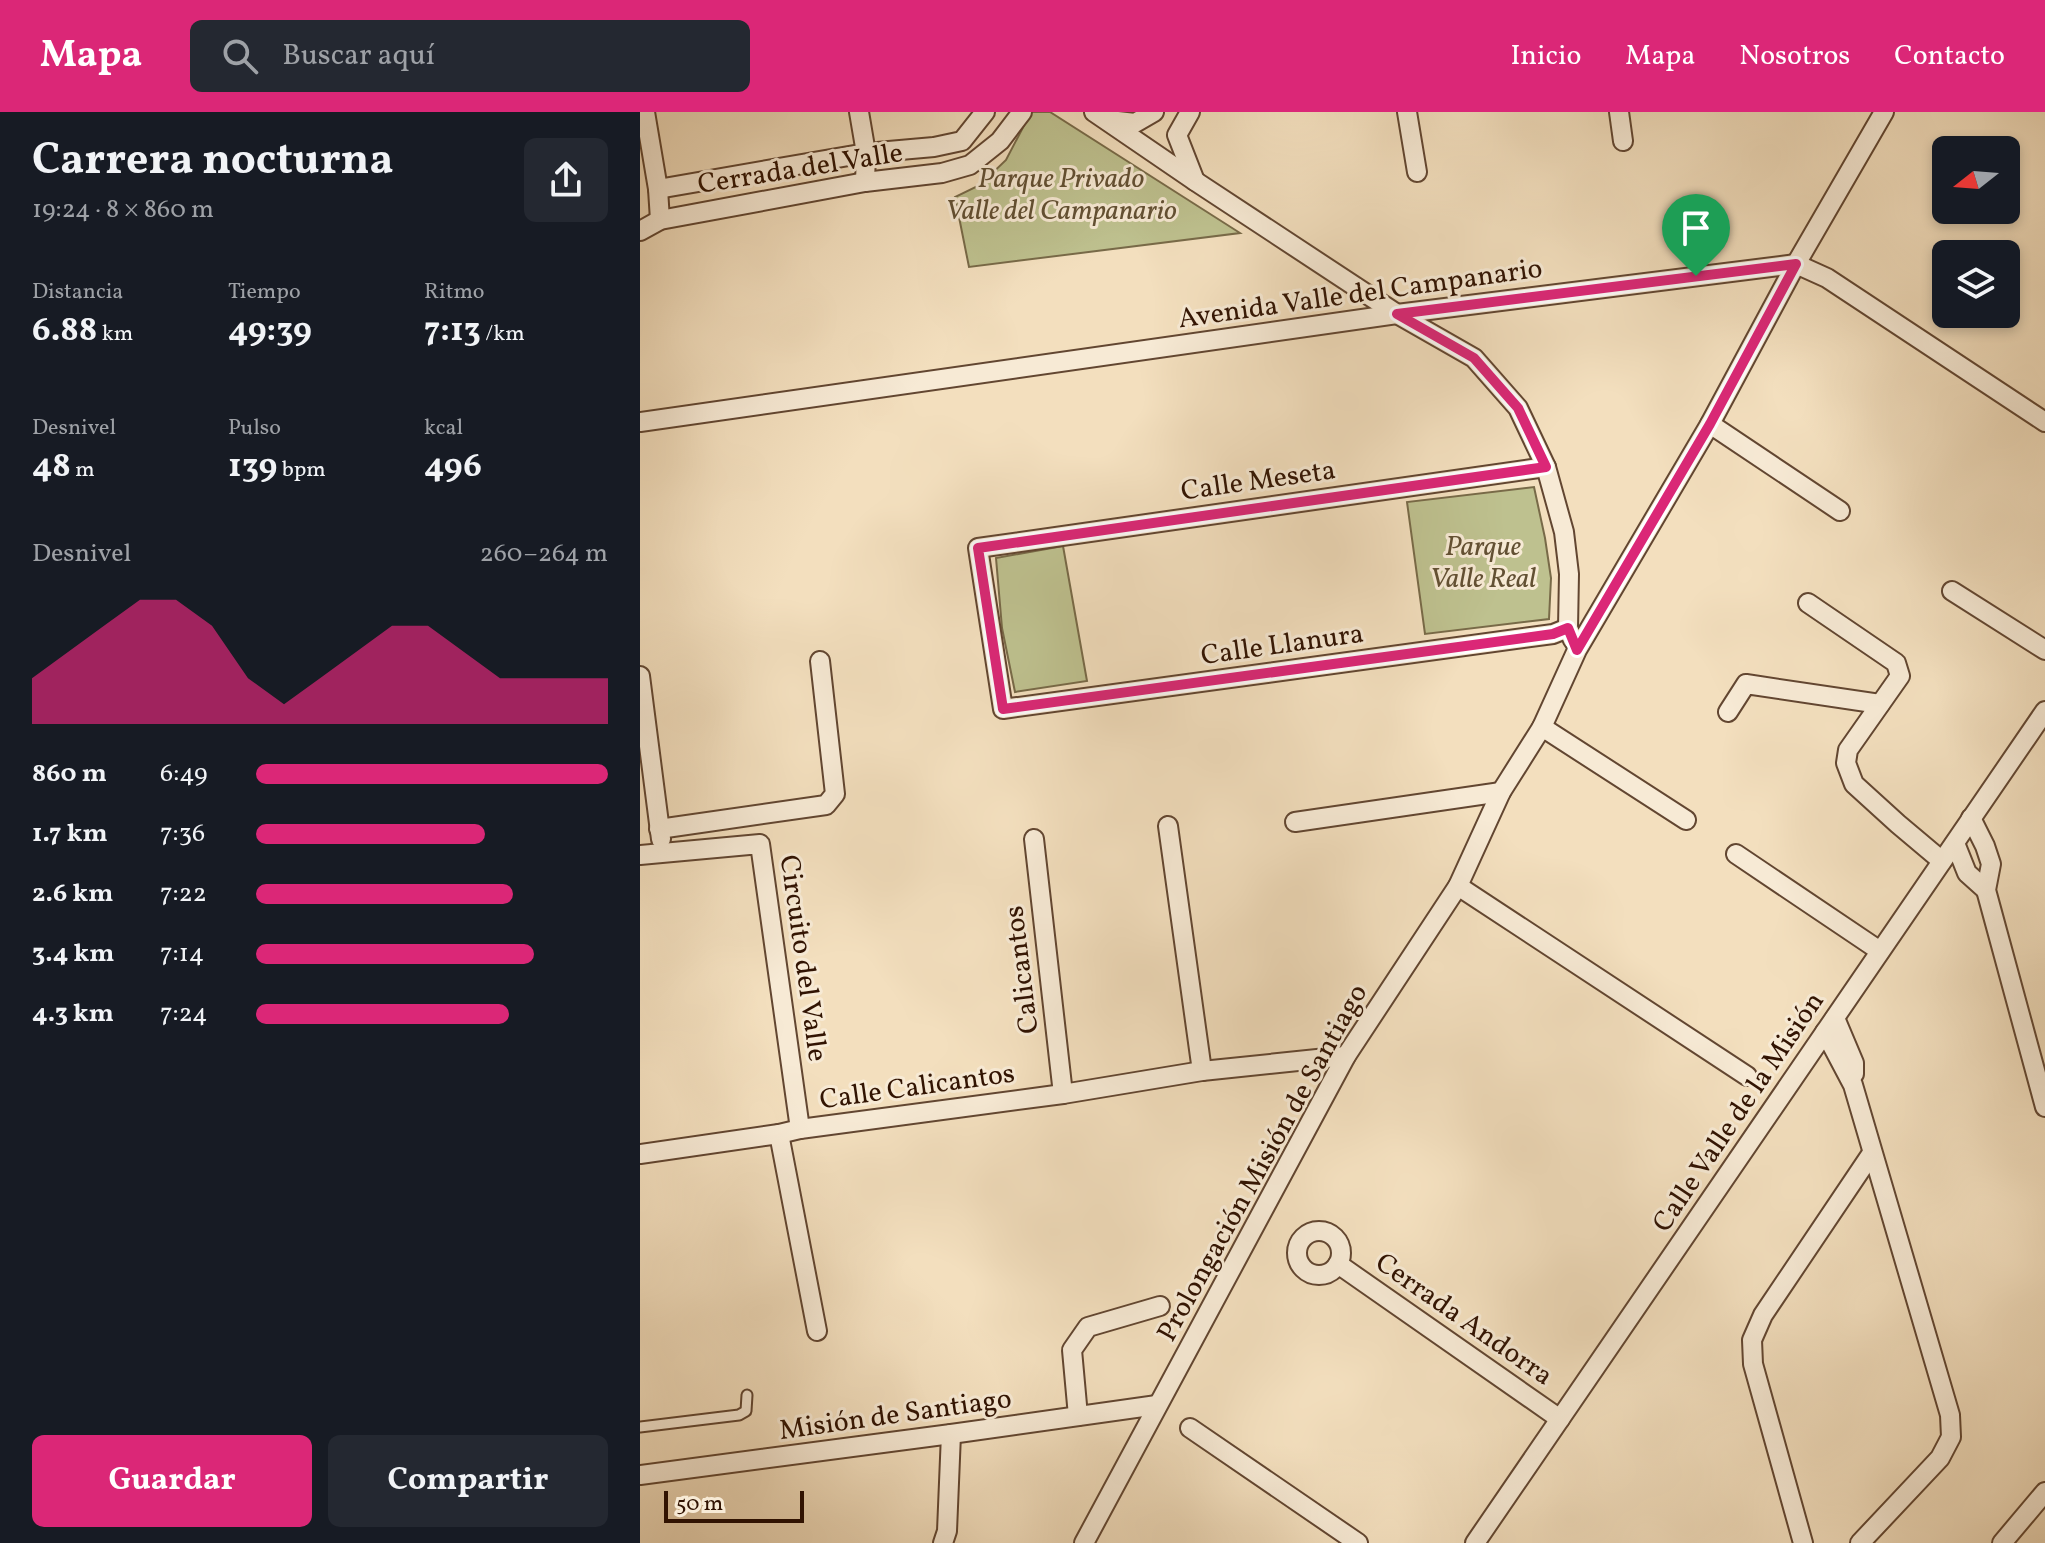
<!DOCTYPE html>
<html lang="es">
<head>
<meta charset="utf-8">
<style>
	:root { --surface:#171b24; --page:#242831; --text:#f1f3f6; --muted:#9ea1a6; --accent:#db2777 }
	body { margin:0; font-family:Vollkorn,serif; background:var(--page); color:var(--text); height:100vh; display:flex; flex-direction:column; font-size:30px; white-space:nowrap }
	* { box-sizing:border-box; margin:0 }
	p { font-size:26px; color:var(--muted) }
	.icon { flex:none; width:44px; height:44px; fill:none; stroke:currentColor; stroke-width:2; stroke-linecap:round; stroke-linejoin:round }
	.map { position:relative; flex:1; overflow:hidden }
	.sheet { display:flex; flex-direction:column; background:var(--surface); width:640px }
	.sheet>* { flex:none }
	.needle { width:52px; rotate:253deg }
	.controls { position:absolute; left:1292px; top:24px; display:grid; gap:16px }
	.controls a { display:grid; place-items:center; width:88px; height:88px; border-radius:12px; background:var(--surface); box-shadow:0 4px 12px #0003; font-size:40px }
	.scale { position:absolute; left:24px; bottom:20px; width:140px; box-sizing:border-box; padding-left:8px; border:4px solid #311302; border-top:0; font-size:22px; line-height:28px; white-space:nowrap; color:#311302; -webkit-text-stroke:6px #f7ead5; paint-order:stroke }
	.pin { position:absolute; display:grid; place-items:center; width:68px; height:68px; color:#fff; margin:-82px -34px; border-radius:50% 50% 50% 0; rotate:-45deg; box-shadow:0 0 8px #0007 }
	.pin .icon { rotate:45deg }
	.round { display:grid; place-items:center; flex:none; width:84px; height:84px; border-radius:12px; background:var(--page) }
	.head { display:flex; align-items:center; justify-content:space-between; height:136px; padding:0 32px }
	h1 { font-size:44px; font-weight:700; line-height:60px }
	.stats { display:grid; grid-template-columns:repeat(3,1fr); gap:12px; height:136px; padding:8px 32px }
	.stats div { display:grid; align-content:center }
	.stats b { font-size:34px; font-weight:700 }
	.stats small { font-size:22px; font-weight:400 }
	.stats p { font-size:22px }
	.chart { height:224px; padding:16px 32px }
	.chart p { display:flex; justify-content:space-between }
	.chart svg { width:100%; height:144px; margin-top:8px; fill:var(--accent); opacity:.7 }
	.button { display:flex; gap:16px; margin-top:auto; padding:16px 32px }
	.button a { flex:1; height:92px; border-radius:12px; background:var(--accent); color:#fff; font-size:32px; font-weight:700; line-height:92px; text-align:center }
	.button a+a { background:var(--page); color:var(--text) }
	ul { padding:0 32px; list-style:none; font-size:26px }
	li { display:grid; grid-template-columns:128px 96px 1fr; align-items:center; height:60px }
	li i { height:20px; border-radius:10px; background:var(--accent) }
	header { display:flex; align-items:center; gap:48px; box-sizing:border-box; height:112px; padding:0 40px; background:var(--accent); color:#fff }
	header strong { font-size:38px }
	nav { display:flex; gap:44px; margin-inline-start:auto; font-size:28px }
	.search { width:560px; height:72px; background:var(--page); display:flex; align-items:center; gap:20px; box-sizing:border-box; padding:0 28px; border-radius:12px; color:var(--muted); font-size:30px }
	main { display:flex; flex:1; min-height:0 }
	.map>svg:first-child { display:block }
</style>
</head>
<body>
<header>
<strong>Mapa</strong>
<div class="search"><svg class="icon" aria-label="search" viewBox="0 0 24 24"><circle cx="10" cy="10" r="6"/><path d="M15 15l6 6"/></svg>Buscar aquí</div>
<nav><a>Inicio</a><a>Mapa</a><a>Nosotros</a><a>Contacto</a></nav>
</header>
<main>
<section class="sheet">
<div class="head"><div><h1>Carrera nocturna</h1><p>19:24 · 8 × 860 m</p></div><a class="round"><svg class="icon" aria-label="share" viewBox="0 0 24 24"><path d="M12 15V3M7 8l5-5 5 5M5 13v7h14v-7"/></svg></a></div>
<div class="stats">
<div><p>Distancia</p><b>6.88<small> km</small></b></div>
<div><p>Tiempo</p><b>49:39</b></div>
<div><p>Ritmo</p><b>7:13<small> /km</small></b></div>
</div>
<div class="stats">
<div><p>Desnivel</p><b>48<small> m</small></b></div>
<div><p>Pulso</p><b>139<small> bpm</small></b></div>
<div><p>kcal</p><b>496</b></div>
</div>
<div class="chart"><p><span>Desnivel</span>260–264 m</p>
<svg viewBox="0 0 160 44" preserveAspectRatio="none"><path d="M0 44V30L10 22L20 14L30 6L40 6L50 14L60 30L70 38L80 30L90 22L100 14L110 14L120 22L130 30L140 30L150 30L160 30V44z"/></svg>
</div>
<ul>
<li><b>860 m</b>6:49<i style="width:100%"></i></li>
<li><b>1.7 km</b>7:36<i style="width:65%"></i></li>
<li><b>2.6 km</b>7:22<i style="width:73%"></i></li>
<li><b>3.4 km</b>7:14<i style="width:79%"></i></li>
<li><b>4.3 km</b>7:24<i style="width:72%"></i></li>
</ul>
<div class="button"><a>Guardar</a><a>Compartir</a></div>
</section>
<div class="map">
<svg width="1405" height="1431" viewBox="0 0 1405 1431">
	<rect width="100%" height="100%" fill="#f3dfbe"/>
	<filter id="stains"><feTurbulence type="fractalNoise" baseFrequency=".0025" numOctaves="4"/><feColorMatrix values="0 0 0 0 .2 0 0 0 0 .09 0 0 0 0 .02 0 0 0 .5 -.17"/></filter>
	<radialGradient id="worn" r=".72"><stop offset=".6" stop-color="#630" stop-opacity="0"/><stop offset="1" stop-color="#630" stop-opacity=".3"/></radialGradient>
	<g fill="#bec18f" stroke="#786a48" stroke-width="2">
		<path d="M 391,0 L 410,0 L 600,121 L 329,155 L 315,85 L 340,73 L 366,48 Z"/>
		<path d="M 894,375 L 905,426 L 911,466 L 909,507 L 785,522 L 767,390 Z"/>
		<path d="M 423,434 L 447,569 L 375,580 L 362,516 L 356,446 Z"/>
	</g>
	<g fill="none" stroke-linecap="round" stroke-linejoin="round">
		<defs>
			<path id="lane" d="M 0,1315 L 99,1303 L 106,1299 L 107,1283"/>
			<g id="street">
				<path d="M 5,0 L 18,77 L 20,108"/>
				<path d="M 219,0 L 226,41 L 225,70"/>
				<path d="M 454,0 L 555,69 L 757,202 L 834,246 L 878,296 L 906,355 L 924,420 L 929,462 L 928,516 L 933,528"/>
				<path d="M 550,0 L 537,23 L 555,69"/>
				<path d="M 767,0 L 777,60"/>
				<path d="M 979,0 L 983,29"/>
				<path d="M 469,8 L 495,11 L 514,0"/>
				<path d="M 18,77 L 226,41 L 294,35 L 322,29 L 345,0"/>
				<path d="M 0,119 L 20,108 L 225,70 L 302,61 L 330,53 L 360,29 L 382,0"/>
				<path d="M 0,310 L 757,202 L 1156,152 L 1187,166 L 1405,310"/>
				<path d="M 1070,312 L 1200,399"/>
				<path d="M 906,355 L 338,436 L 363,597 L 913,522 L 928,516"/>
				<path d="M 1312,479 L 1405,538"/>
				<path d="M 1168,491 L 1256,551 L 1260,564 L 1208,638 L 1206,651 L 1214,672 L 1258,712 L 1302,749"/>
				<path d="M 0,564 L 21,727"/>
				<path d="M 1088,600 L 1106,572 L 1240,592"/>
				<path d="M 902,615 L 1046,708"/>
				<path d="M 1331,706 L 1345,734 L 1351,752 L 1346,778 L 1405,995"/>
				<path d="M 655,710 L 861,680"/>
				<path d="M 528,714 L 562,959"/>
				<path d="M 19,717 L 186,693 L 195,682 L 180,549"/>
				<path d="M 394,727 L 423,982"/>
				<path d="M 1315,731 L 1327,761 L 1346,778"/>
				<path d="M 1096,742 L 1240,839"/>
				<path d="M 0,743 L 120,732 L 160,1017"/>
				<path d="M 818,774 L 1107,964"/>
				<path d="M 1195,906 L 1214,951 L 1214,962"/>
				<path d="M 1185,920 L 1213,973 L 1310,1303 L 1311,1325 L 1300,1346 L 1220,1431"/>
				<path d="M 139,1022 L 177,1219"/>
				<path d="M 0,1042 L 139,1022 L 160,1017 L 423,982 L 562,959 L 706,944"/>
				<circle cx="679" cy="1141" r="22"/>
				<path d="M 698,1152 L 920,1307"/>
				<path d="M 438,1304 L 432,1238 L 448,1215 L 520,1194"/>
				<path d="M 550,1316 L 718,1431"/>
				<path d="M 0,1363 L 311,1322 L 517,1293"/>
				<path d="M 303,1431 L 307,1419 L 311,1322"/>
				<path d="M 444,1431 L 706,944 L 818,774 L 861,680 L 902,615 L 937,538 L 1070,312 L 1156,152 L 1244,0"/>
				<path d="M 835,1431 L 1405,599"/>
				<path d="M 1163,1431 L 1113,1252 L 1112,1228 L 1123,1203 L 1232,1041"/>
				<path d="M 1362,1431 L 1405,1380"/>
			</g>
		</defs>
		<use href="#lane" stroke="#624631" stroke-width="13"/>
		<use href="#street" stroke="#624631" stroke-width="22"/>
		<use href="#lane" stroke="#f7ead5" stroke-width="9"/>
		<use href="#street" stroke="#f7ead5" stroke-width="18"/>
	</g>
	<g fill="none" stroke-linecap="round" stroke-linejoin="round">
		<defs>
			<path id="route" d="M 1156,152 L 1070,312 L 937,538 L 928,516 L 913,522 L 363,597 L 338,436 L 906,355 L 878,296 L 834,246 L 757,202 Z"/>
		</defs>
		<use href="#route" stroke="#fff" stroke-width="16"/>
		<use href="#route" stroke="#db2777" stroke-width="10"/>
	</g>
	<g text-anchor="middle" stroke-width="6" stroke-linejoin="round" paint-order="stroke">
		<g font-size="28" fill="#311302" stroke="#f7ead5">
			<text transform="translate(160 55) rotate(-9)" y="10">Cerrada del Valle</text>
			<text transform="translate(720 180) rotate(-8)" y="10">Avenida Valle del Campanario</text>
			<text transform="translate(618 367) rotate(-8)" y="10">Calle Meseta</text>
			<text transform="translate(642 531) rotate(-8)" y="10">Calle Llanura</text>
			<text transform="translate(165 846) rotate(82)" y="10">Circuito del Valle</text>
			<text transform="translate(380 858) rotate(-97)" y="10">Calicantos</text>
			<text transform="translate(277 973) rotate(-8)" y="10">Calle Calicantos</text>
			<text transform="translate(1097 999) rotate(-56)" y="10">Calle Valle de la Misión</text>
			<text transform="translate(621 1050) rotate(-61)" y="10">Prolongación Misión de Santiago</text>
			<text transform="translate(825 1206) rotate(35)" y="10">Cerrada Andorra</text>
			<text transform="translate(255 1301) rotate(-8)" y="10">Misión de Santiago</text>
		</g>
		<g font-size="28" font-style="italic" fill="#625033" stroke="#f7ead5">
			<text x="421" y="75">Parque Privado<tspan x="421" dy="32">Valle del Campanario</tspan></text>
			<text x="843" y="443">Parque<tspan x="843" dy="32">Valle Real</tspan></text>
		</g>
	</g>
	<rect width="100%" height="100%" filter="url(#stains)"/>
	<rect width="100%" height="100%" fill="url(#worn)"/>
</svg>
<div class="controls">
<a><svg class="needle" viewBox="-14 -14 28 28"><path d="M0-13l5 13h-10z" fill="#e53935"/><path d="M0 13l5-13h-10z" fill="#9ea1a6"/></svg></a>
<a><svg class="icon" aria-label="layers" viewBox="0 0 24 24"><path d="M12 4l9 5-9 5-9-5zM3 14l9 5 9-5"/></svg></a>
</div>
<div class="scale">50 m</div>
<div class="pin" style="left:1056px;top:164px;background:#1e9e55"><svg class="icon" aria-label="arrive" viewBox="0 0 24 24"><path d="M6 21V4h12l-3 4 3 4H6"/></svg></div>
</div>
</main>
</body>
</html>
